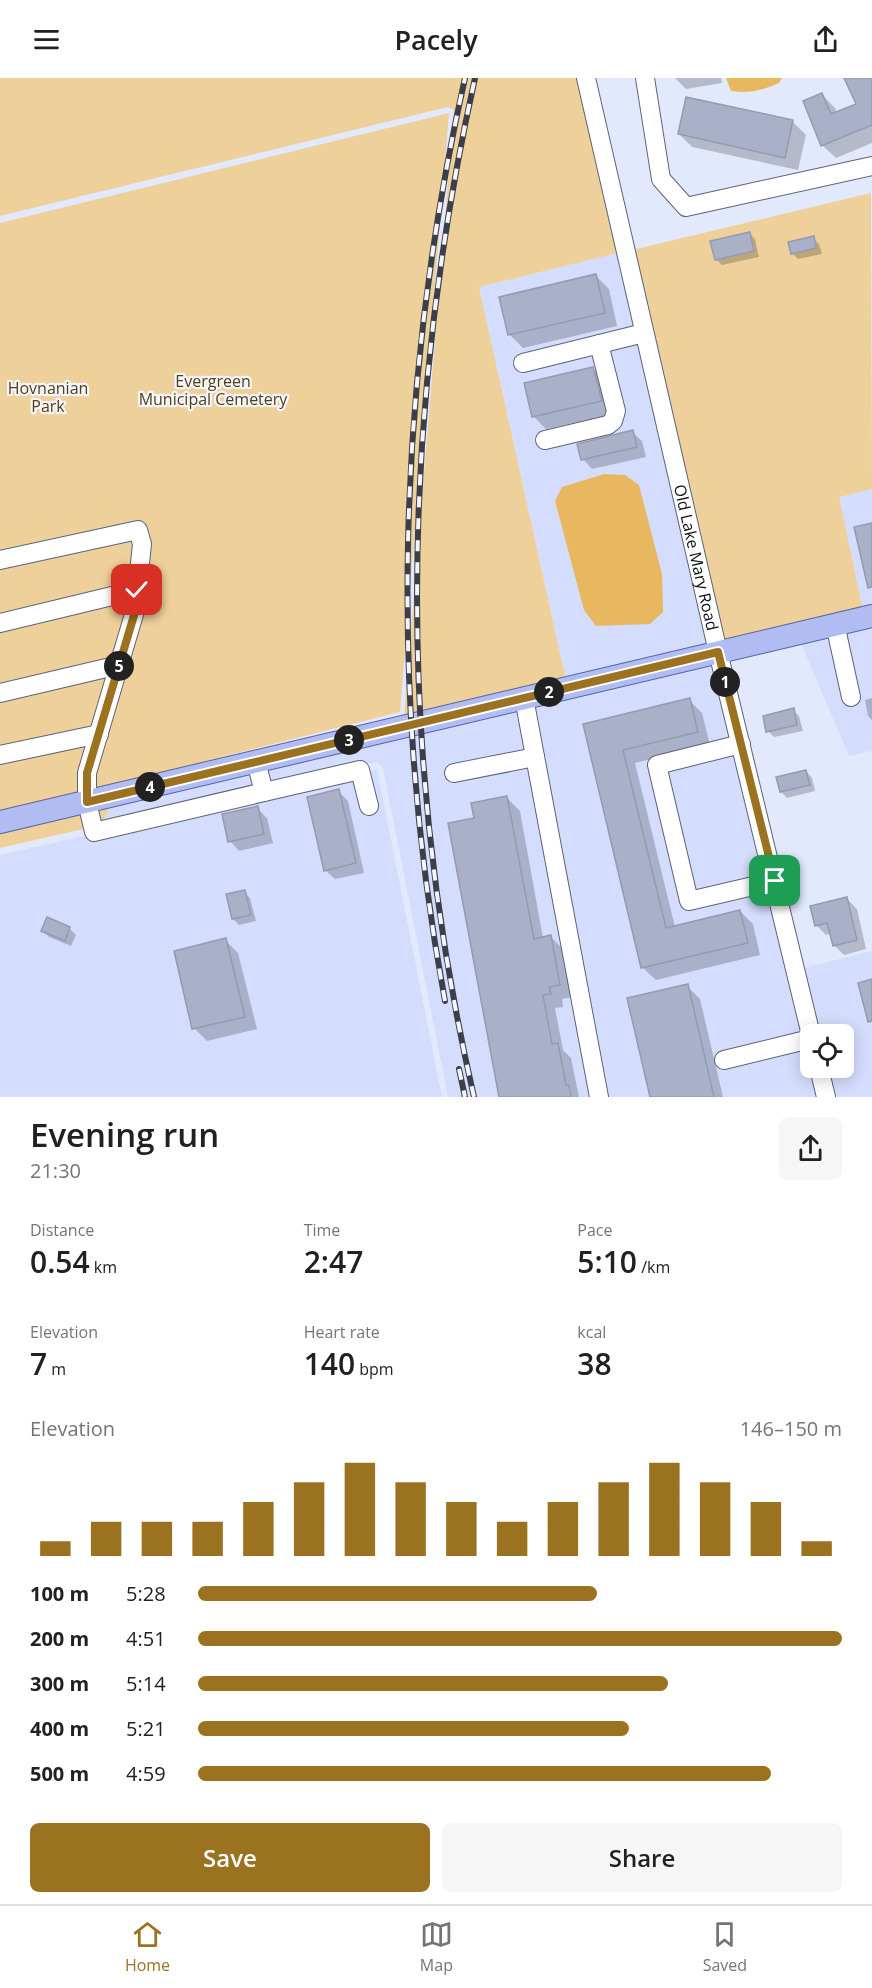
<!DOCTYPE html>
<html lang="en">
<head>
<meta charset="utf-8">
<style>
	:root { --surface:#fff; --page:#f6f6f6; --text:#202124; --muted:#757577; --line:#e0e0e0; --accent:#9b7320 }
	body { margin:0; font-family:"Open Sans",sans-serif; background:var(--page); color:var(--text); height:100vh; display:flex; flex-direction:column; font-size:22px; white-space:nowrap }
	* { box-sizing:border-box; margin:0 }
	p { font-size:20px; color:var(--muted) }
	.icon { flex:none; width:33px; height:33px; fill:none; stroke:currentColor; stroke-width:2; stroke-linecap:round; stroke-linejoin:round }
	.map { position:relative; height:1019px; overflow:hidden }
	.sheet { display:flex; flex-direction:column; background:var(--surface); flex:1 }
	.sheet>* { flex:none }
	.buttons { position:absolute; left:800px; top:946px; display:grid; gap:12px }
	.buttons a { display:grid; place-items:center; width:54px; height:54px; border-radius:9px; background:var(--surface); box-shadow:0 3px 15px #0003; font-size:30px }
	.pin { position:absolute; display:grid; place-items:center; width:51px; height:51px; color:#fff; margin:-26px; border-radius:12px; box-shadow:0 3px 9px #0006 }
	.km { position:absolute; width:30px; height:30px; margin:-15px; border-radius:50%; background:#222; color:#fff; font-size:16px; line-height:30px; text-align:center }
	.round { display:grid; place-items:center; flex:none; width:63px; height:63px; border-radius:9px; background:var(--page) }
	.headline { display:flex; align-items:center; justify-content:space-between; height:102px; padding:0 30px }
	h1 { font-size:33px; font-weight:600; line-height:45px }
	.figures { display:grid; grid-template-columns:repeat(3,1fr); gap:9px; height:102px; padding:6px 30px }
	.figures div { display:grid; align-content:center }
	.figures b { font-size:30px; font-weight:600 }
	.figures small { font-size:16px; font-weight:400 }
	.figures p { font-size:16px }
	.chart { height:168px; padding:12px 30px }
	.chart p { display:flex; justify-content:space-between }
	.chart svg { width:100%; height:108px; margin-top:6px; stroke:var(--accent); stroke-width:6 }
	.primary-button { display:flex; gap:12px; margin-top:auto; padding:12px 30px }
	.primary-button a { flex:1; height:69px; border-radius:9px; background:var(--accent); color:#fff; font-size:24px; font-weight:600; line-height:69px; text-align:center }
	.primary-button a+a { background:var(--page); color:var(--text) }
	ul { padding:0 30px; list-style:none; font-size:20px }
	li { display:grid; grid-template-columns:96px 72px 1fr; align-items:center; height:45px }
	li i { height:15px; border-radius:8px; background:var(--accent) }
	header { display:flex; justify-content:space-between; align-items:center; height:78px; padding:0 30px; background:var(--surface); font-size:27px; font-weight:600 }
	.tab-bar { display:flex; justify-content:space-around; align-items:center; height:84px; border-top:2px solid var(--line); background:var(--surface); font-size:16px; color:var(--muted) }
	.tab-bar a { display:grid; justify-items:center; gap:3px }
	.tab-bar .current { color:var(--accent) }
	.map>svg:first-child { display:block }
</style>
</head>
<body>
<header><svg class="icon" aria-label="menu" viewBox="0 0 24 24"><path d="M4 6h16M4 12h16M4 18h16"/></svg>Pacely<svg class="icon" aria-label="share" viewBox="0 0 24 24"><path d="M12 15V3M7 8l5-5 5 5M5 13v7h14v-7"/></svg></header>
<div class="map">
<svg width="872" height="1019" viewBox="0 0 872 1019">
	<rect width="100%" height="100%" fill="#e3e9fd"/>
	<g fill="#d4ddfd">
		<path d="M 618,175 L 709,567 L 566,602 L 479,209 Z"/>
		<path d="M 872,411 L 872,530 L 863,532 L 838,418 Z"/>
		<path d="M 872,546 L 872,673 L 849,678 L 800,563 Z"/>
		<path d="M 713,583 L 776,837 L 810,982 L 810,990 L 812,990 L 819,1019 L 448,1019 L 383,690 L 377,684 L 101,747 L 111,727 Z"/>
		<path d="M 377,691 L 442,1019 L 0,1019 L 0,777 Z"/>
		<path d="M 872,873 L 872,1019 L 833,1019 L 826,990 L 843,990 L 843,957 L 818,957 L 803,890 Z"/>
	</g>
	<g fill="#eed09a">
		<path d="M 0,0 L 579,0 L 618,175 L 479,209 L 566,602 L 404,638 L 454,32 L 448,29 L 0,138 Z"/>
		<path d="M 449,35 L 400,634 L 0,735 L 0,145 Z"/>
		<path d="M 871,115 L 872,411 L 839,419 L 863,532 L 723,564 L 632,172 Z"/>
		<path d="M 111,727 L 101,747 L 0,770 L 0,753 Z"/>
	</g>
	<g fill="#e8b861">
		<path d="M 726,0 L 782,0 L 779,5 C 764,12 748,16 731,13 Z"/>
		<path d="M 604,396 L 625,397 L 639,407 L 662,496 L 663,534 L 650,546 L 596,548 L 584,532 L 555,423 L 562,409 Z"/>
	</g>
	<g fill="#0003">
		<path d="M 675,0 L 721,0 L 722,5 L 686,11 Z"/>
		<path d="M 853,0 L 872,0 L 872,65 L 836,80 L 823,68 L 805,24 L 822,17 L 835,30 L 837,36 L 857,27 Z"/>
		<path d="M 793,44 L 806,57 L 798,92 L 692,69 L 679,56 Z"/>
		<path d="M 749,155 L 755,161 L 759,179 L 722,187 L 716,181 Z"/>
		<path d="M 813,160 L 819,166 L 822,176 L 798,181 L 792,175 Z"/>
		<path d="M 596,198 L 609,211 L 617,248 L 523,270 L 510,257 Z"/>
		<path d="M 593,291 L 606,304 L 614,336 L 546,351 L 533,338 Z"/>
		<path d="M 632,354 L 642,363 L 646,379 L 592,391 L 583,381 Z"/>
		<path d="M 872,620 L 872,642 L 868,638 L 865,622 Z"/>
		<path d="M 689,622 L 702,635 L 710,667 L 635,685 L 675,849 L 740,833 L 753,846 L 760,877 L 656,902 L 643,890 L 584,647 Z"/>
		<path d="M 793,632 L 799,638 L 803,653 L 774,659 L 768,653 Z"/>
		<path d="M 806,693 L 812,700 L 815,713 L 787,720 L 781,714 Z"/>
		<path d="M 338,713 L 348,723 L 364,795 L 335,801 L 325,792 Z"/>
		<path d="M 507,720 L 520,733 L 543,860 L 551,859 L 564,872 L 573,919 L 562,921 L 563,929 L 555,930 L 563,972 L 571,980 L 579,1019 L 500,1019 L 476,741 Z"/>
		<path d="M 257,730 L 267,740 L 273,765 L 239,773 L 230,763 Z"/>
		<path d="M 244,814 L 250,820 L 256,843 L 239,847 L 233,841 Z"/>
		<path d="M 847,821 L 857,831 L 866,871 L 844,877 L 834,867 L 831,855 L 826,857 L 816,847 Z"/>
		<path d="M 69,850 L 76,857 L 71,868 L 49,859 L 43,853 Z"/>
		<path d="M 225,862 L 238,875 L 257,951 L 207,963 L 194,950 Z"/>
		<path d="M 687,908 L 700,921 L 723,1019 L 651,1019 Z"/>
	</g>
	<g fill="#a9b0c8" stroke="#949ab1" stroke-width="1.5">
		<path d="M 844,0 L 872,0 L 872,47 L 821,68 L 803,23 L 822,15 L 831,36 L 856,26 Z"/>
		<path d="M 686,19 L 793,42 L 785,80 L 678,56 Z"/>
		<path d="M 750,154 L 754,173 L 715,182 L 710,163 Z"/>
		<path d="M 814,158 L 816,170 L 791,176 L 788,164 Z"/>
		<path d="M 596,196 L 605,235 L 508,257 L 499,219 Z"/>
		<path d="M 593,289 L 602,323 L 532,339 L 524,305 Z"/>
		<path d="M 633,352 L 637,369 L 581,382 L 577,366 Z"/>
		<path d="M 872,445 L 872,509 L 868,510 L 854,449 Z"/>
		<path d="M 690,620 L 698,654 L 623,672 L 666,850 L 740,832 L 748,865 L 641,890 L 583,646 Z"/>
		<path d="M 794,630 L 797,647 L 766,654 L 763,638 Z"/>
		<path d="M 806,692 L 810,707 L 780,714 L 776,699 Z"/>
		<path d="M 339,711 L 356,785 L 324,793 L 307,719 Z"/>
		<path d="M 507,718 L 534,861 L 551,857 L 560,907 L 549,909 L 551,916 L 543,917 L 552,966 L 558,965 L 566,1007 L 569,1007 L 571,1019 L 499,1019 L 448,745 L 474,740 L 471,725 Z"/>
		<path d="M 258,728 L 264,756 L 228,764 L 222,736 Z"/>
		<path d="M 245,812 L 251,837 L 232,841 L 226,816 Z"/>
		<path d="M 847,819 L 857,862 L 833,868 L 827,845 L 815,848 L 810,828 Z"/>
		<path d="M 47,839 L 70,849 L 65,863 L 41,853 Z"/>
		<path d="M 226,860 L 245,939 L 192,951 L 174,873 Z"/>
		<path d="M 872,901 L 872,943 L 868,944 L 858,905 Z"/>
		<path d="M 688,906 L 714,1019 L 650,1019 L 627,920 Z"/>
	</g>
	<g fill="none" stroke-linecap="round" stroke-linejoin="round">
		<defs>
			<g id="minor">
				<path id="s1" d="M 586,0 L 718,574 L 811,957"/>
				<path d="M 645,0 L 661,101 L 686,129 L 872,88"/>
				<path d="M 523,285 L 644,255"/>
				<path d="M 545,362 L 608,347 L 613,343 L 616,333 L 599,266"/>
				<path d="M 0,482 L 138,452 L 142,466 L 135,533 L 87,695 L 87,724 L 94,754 L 264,714"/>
				<path d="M 0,545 L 137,512"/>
				<path d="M 835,546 L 851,619"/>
				<path d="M 0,615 L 119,587"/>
				<path d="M 524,620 L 599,1019"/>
				<path d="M 741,666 L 657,687 L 689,823 L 775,803"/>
				<path d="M 0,677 L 99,656"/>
				<path d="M 256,684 L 264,714 L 360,692 L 369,728"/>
				<path d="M 454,695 L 535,679"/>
				<path d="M 724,982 L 810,961"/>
				<path d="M 819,990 L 826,1019"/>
			</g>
			<path id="major" d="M 0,744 L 872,538"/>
		</defs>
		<use href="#minor" stroke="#5c6277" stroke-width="20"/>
		<use href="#major" stroke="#55629f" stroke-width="24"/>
		<use href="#minor" stroke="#fff" stroke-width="18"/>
		<use href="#major" stroke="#b0bcf2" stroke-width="22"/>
		<defs>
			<g id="rail">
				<path d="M 445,923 C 388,617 397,303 465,0"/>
				<path d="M 459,991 L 465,1019"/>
				<path d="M 474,1019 C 396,680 400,339 475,0"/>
			</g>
		</defs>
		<use href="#rail" stroke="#3c3f4a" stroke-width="6"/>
		<use href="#rail" stroke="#f5f6fc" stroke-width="4" stroke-dasharray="11" stroke-linecap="butt"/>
	</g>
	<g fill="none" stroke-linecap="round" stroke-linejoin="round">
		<defs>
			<path id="route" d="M 137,512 L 135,534 L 87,695 L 87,724 L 718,574 L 775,803"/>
		</defs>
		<use href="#route" stroke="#fff" stroke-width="12"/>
		<use href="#route" stroke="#9b7320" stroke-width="8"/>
	</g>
	<g text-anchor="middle" stroke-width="4.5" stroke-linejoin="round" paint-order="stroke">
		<g font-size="16" fill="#523e19" stroke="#f5f6fc">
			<text x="213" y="309">Evergreen<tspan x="213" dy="18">Municipal Cemetery</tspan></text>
			<text x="48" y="316">Hovnanian<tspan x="48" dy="18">Park</tspan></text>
		</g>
		<g font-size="16" fill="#0c0e16" stroke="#f5f6fc">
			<text dy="6" stroke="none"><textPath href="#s1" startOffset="492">Old Lake Mary Road</textPath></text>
		</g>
	</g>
</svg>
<div class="buttons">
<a><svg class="icon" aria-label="locate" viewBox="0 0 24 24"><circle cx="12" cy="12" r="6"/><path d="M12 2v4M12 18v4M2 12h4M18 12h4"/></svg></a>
</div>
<div class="pin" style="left:775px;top:803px;background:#1e9e55"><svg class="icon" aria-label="arrive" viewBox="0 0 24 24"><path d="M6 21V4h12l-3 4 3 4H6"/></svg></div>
<div class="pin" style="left:137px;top:512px;background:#d93025"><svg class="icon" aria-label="check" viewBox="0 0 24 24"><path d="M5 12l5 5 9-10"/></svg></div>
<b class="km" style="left:725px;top:604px">1</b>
<b class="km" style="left:549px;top:614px">2</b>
<b class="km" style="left:349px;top:662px">3</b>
<b class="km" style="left:150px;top:709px">4</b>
<b class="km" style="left:119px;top:588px">5</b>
</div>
<section class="sheet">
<div class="headline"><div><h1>Evening run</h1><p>21:30</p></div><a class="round"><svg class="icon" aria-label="share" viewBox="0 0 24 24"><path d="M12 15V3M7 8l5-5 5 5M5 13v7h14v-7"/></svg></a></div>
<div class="figures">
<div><p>Distance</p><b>0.54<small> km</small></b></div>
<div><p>Time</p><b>2:47</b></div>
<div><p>Pace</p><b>5:10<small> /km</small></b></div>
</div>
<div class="figures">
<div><p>Elevation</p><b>7<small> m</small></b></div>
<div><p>Heart rate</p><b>140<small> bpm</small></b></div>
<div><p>kcal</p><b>38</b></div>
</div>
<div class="chart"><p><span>Elevation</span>146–150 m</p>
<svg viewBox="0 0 160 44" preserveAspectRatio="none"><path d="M5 44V38M15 44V30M25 44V30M35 44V30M45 44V22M55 44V14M65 44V6M75 44V14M85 44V22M95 44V30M105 44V22M115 44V14M125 44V6M135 44V14M145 44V22M155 44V38"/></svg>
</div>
<ul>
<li><b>100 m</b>5:28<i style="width:62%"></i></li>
<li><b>200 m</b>4:51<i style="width:100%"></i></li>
<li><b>300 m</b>5:14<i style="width:73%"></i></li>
<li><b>400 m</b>5:21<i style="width:67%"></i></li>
<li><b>500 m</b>4:59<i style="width:89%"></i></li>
</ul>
<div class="primary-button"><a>Save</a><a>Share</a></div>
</section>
<nav class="tab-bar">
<a class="current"><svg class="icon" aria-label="home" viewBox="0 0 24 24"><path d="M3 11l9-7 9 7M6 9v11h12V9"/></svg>Home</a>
<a><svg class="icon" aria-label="map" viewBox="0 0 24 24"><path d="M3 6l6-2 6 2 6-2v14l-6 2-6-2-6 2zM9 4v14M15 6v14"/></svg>Map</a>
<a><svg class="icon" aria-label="saved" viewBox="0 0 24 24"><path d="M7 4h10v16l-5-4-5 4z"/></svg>Saved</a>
</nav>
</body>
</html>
